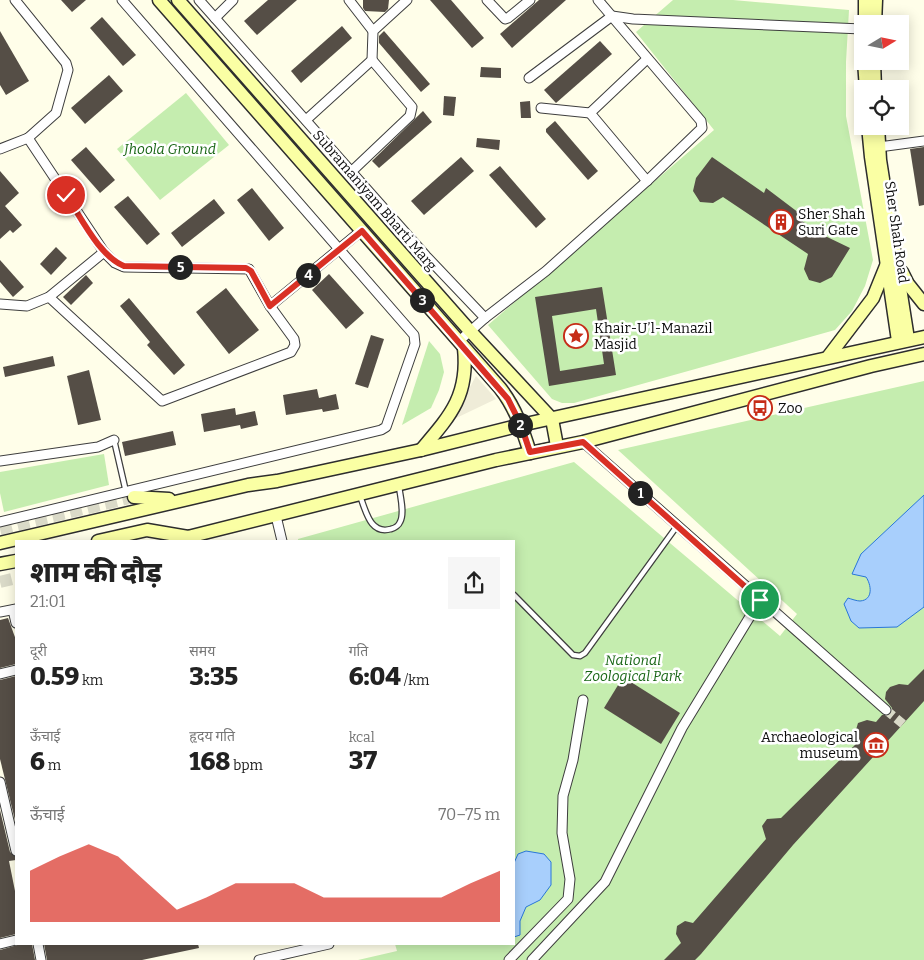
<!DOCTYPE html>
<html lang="hi">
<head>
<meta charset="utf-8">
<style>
	:root { --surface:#fff; --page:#f6f6f6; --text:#222; --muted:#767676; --accent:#d93025 }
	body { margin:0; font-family:Bitter,"Noto Sans Devanagari",serif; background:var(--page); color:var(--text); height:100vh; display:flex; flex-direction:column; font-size:19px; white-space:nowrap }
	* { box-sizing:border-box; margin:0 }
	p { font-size:16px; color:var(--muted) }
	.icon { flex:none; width:28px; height:28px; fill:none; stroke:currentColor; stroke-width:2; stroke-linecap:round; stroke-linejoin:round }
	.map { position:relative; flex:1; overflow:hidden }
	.side { position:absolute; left:15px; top:540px; width:500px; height:405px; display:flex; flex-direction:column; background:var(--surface); border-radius:0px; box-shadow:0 2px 12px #0003 }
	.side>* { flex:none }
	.needle { width:32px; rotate:80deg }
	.fabs { position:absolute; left:854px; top:15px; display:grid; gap:10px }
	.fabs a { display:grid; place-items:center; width:55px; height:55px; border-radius:0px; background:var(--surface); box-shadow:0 2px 12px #0003; font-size:25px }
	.pin { position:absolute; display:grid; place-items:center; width:42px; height:42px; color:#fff; margin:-21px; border:2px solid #fff; border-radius:50%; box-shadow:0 1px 5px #0007 }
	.km { position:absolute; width:25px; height:25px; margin:-12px; border-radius:50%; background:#222; color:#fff; font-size:14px; line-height:25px; text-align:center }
	.round { display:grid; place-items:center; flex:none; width:52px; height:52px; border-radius:0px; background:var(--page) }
	.summary { display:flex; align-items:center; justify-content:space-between; height:85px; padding:0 15px }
	h1 { font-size:28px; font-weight:800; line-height:38px }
	.figures { display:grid; grid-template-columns:repeat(3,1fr); gap:8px; height:85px; padding:5px 15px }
	.figures div { display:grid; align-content:center }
	.figures b { font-size:25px; font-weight:800 }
	.figures small { font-size:14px; font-weight:400 }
	.figures p { font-size:14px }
	.chart { height:140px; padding:10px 15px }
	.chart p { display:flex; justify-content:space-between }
	.chart svg { width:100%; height:90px; margin-top:5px; fill:var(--accent); opacity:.7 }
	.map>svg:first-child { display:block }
</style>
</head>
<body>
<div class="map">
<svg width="924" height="960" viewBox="0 0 924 960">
	<rect width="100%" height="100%" fill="#fffee9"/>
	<g fill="#c5edaf">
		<path d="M 165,0 L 173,0 L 409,272 L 407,274 Z"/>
		<path d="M 673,0 L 733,0 L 849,10 L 846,62 L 846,116 L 873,260 L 865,286 L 852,311 L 835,330 L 574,403 L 562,403 L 552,399 L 488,325 L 714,130 L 636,32 Z"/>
		<path d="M 186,93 L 229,145 L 160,200 L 117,149 Z"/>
		<path d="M 429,341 L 440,354 L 444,372 L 439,390 L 431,408 L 402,425 Z"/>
		<path d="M 924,381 L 924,960 L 358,960 L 397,951 L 395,944 L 514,944 L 514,541 L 298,541 L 298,539 L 574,462 L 780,636 L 797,614 L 618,450 Z"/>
		<path d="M 104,454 L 109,485 L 4,512 L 0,493 L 0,472 Z"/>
	</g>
	<path fill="#efecd8" d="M 476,376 L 496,399 L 452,420 Z"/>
	<g fill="#a8cffc" stroke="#2976d9">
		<path d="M 924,495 L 924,607 L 897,627 L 859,628 L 851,621 L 844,604 L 848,598 C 851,599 857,601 860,601 C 874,600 871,584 866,577 L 852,574 L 861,554 Z"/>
		<path d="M 526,851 L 544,854 L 551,862 L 551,885 L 540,900 L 526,907 L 520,921 L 520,935 L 514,937 L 514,863 L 518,854 Z"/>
	</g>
	<g fill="#554e46" fill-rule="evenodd">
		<path d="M 61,0 L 86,0 L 72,12 Z"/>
		<path d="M 268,0 L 297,0 L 257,35 L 244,21 Z"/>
		<path d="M 363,0 L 389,0 L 388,9 L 385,12 L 365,11 L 363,8 Z"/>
		<path d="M 430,0 L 451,0 L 484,38 L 472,48 Z"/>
		<path d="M 539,0 L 566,0 L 512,48 L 500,34 Z"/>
		<path d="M 102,17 L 136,55 L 123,66 L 90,28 Z"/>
		<path d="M 342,26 L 352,38 L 301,83 L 291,71 Z"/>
		<path d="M 0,31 L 29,81 L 6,95 L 0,85 Z"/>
		<path d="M 384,31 L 430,84 L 421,92 L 379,43 L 379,36 Z"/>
		<path d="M 600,41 L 612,54 L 556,103 L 544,90 Z"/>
		<path d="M 481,67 L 501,68 L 501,78 L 480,77 Z"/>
		<path d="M 109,75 L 123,91 L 85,124 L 71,108 Z"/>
		<path d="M 444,96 L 456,97 L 454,116 L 443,115 Z"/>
		<path d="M 530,101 L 531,118 L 521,118 L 520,102 Z"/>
		<path d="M 423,111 L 432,122 L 379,168 L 372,161 Z"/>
		<path d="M 555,121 L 598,171 L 588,180 L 546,132 L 546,129 Z"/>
		<path d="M 477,138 L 500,140 L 499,150 L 476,147 Z"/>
		<path d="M 86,147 L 115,180 L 100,193 L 71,160 Z"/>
		<path d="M 924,147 L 924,205 L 919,206 L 910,149 Z"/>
		<path d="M 461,157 L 474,171 L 424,215 L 411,201 Z"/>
		<path d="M 712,157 L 764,193 L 766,188 L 799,213 L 796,217 L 823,235 L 850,248 L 832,277 L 820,283 L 809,280 L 804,269 L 808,254 L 723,197 L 713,203 L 700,202 L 693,191 L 696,178 Z"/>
		<path d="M 500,166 L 546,219 L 536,228 L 489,175 Z"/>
		<path d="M 0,171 L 19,193 L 5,206 L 22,225 L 13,233 L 10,230 L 0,239 Z"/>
		<path d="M 252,188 L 284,228 L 269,241 L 237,200 Z"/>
		<path d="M 128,196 L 160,234 L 147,245 L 114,207 Z"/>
		<path d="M 214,199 L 225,213 L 182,247 L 171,233 Z"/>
		<path d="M 56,247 L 67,258 L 51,275 L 40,264 Z"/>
		<path d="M 0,260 L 24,287 L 13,297 L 0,282 Z"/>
		<path d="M 329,274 L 364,313 L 346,329 L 312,290 Z"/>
		<path d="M 86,275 L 93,283 L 71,305 L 63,297 Z"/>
		<path d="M 602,287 L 616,375 L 549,386 L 535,297 ZM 596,309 L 604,364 L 560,371 L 552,316 Z"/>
		<path d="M 226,288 L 259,330 L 229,354 L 196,312 Z"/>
		<path d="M 129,298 L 185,365 L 174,375 L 147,345 L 150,342 L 120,306 Z"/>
		<path d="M 371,335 L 384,339 L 368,388 L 355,384 Z"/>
		<path d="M 53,356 L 55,366 L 5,377 L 3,367 Z"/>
		<path d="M 89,370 L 101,420 L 78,425 L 67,376 Z"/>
		<path d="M 317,389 L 319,398 L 336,394 L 339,409 L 323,412 L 322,409 L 286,415 L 283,395 Z"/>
		<path d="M 235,408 L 236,415 L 255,411 L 258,425 L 241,429 L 240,425 L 204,432 L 201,414 Z"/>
		<path d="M 173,431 L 176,445 L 125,456 L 122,442 Z"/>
		<path d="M 8,618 L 16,640 L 16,664 L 0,668 L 0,620 Z"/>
		<path d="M 924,669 L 924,701 L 793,845 L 701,954 L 695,960 L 664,960 L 681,943 L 676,934 L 677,926 L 685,921 L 693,923 L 766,839 L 762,826 L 767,819 L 781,818 L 858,742 L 855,733 L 858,723 L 867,720 L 876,722 L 882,715 L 890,714 L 892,708 L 885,699 L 886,692 L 890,687 L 899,684 L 908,685 Z"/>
		<path d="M 16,676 L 16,824 L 0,759 L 0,680 Z"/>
		<path d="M 623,677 L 680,713 L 661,744 L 604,708 Z"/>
		<path d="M 0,810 L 10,852 L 16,857 L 16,860 L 9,861 L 16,896 L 16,934 L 0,938 Z"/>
		<path d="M 21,944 L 32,944 L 35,960 L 0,960 L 0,950 Z"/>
		<path d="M 44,944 L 198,944 L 199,948 L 142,960 L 47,960 Z"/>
	</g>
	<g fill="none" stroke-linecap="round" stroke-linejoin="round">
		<path stroke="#dadac8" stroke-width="9" stroke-dasharray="9 4.5" stroke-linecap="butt" d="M 886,710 L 903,724"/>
		<g stroke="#dadac8" stroke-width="12" stroke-dasharray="12 6" stroke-linecap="butt">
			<path d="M 0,529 L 134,497"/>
			<path d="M 0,582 L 16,578"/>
		</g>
		<defs>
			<g id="lane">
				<path d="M 114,440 L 126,492"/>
				<path d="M 360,496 C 366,511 370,535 391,529 C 395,528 399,525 400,522 C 405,513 400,496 399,486"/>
				<path d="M 514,595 L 573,655 L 580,656 L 585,653 L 677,526"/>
			</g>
			<g id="street">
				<path d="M 15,0 L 66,63 L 68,70 L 56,113 L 28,138 L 104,252 L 115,263 L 124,267 L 249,269 L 270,306 L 294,339 L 295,345 L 291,352 L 162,401 L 49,297"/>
				<path d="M 199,0 L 426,256 L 485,318"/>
				<path d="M 349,0 L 373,31"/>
				<path d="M 487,0 L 505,19 L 508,18 L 530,0"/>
				<path d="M 215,18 L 233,0"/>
				<path d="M 647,59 L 590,113 L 647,181"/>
				<path d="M 372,60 L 373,31 L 407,0"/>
				<path d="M 529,78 L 612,16 L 633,19 L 862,29"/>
				<path d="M 541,108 L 590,113"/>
				<path d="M 306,120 L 372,60 L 412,107 L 410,116 L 351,172"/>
				<path d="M 879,147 L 924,141"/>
				<path d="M 0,149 L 28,138"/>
				<path d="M 0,304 L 27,306 L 49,297 L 104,252"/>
				<path d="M 270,306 L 361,231"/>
				<path d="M 458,342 L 485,318 L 546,271 L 647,181 L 702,128 L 701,121 L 598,0"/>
				<path d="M 583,442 L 886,710"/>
				<path d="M 0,461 L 98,447 L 114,440"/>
				<path d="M 276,516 L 282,541"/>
				<path d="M 0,522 L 381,430 L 386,427 L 415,344 L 414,335 L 122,0"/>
				<path d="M 13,610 L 16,623"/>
				<path d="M 0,612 L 16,609"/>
				<path d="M 0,674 L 16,670"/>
				<path d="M 0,782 L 16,851"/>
				<path d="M 0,944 L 16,940"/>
				<path d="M 38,944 L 41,960"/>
				<path d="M 259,960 L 329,944"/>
				<path d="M 509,960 L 568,899 L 570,879 L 562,833 L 563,796 L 573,760 L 583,700"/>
				<path d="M 532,960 L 605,882 L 682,728 L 760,600"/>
			</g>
			<g id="secondary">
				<path d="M 159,0 L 500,388 C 515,407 523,430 530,453"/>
				<path d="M 178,0 L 470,331 L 552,419"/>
				<path d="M 865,24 L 865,0"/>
				<path d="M 875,24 L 876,0"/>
				<path d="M 864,61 L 866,89"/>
				<path d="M 874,61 L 875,89"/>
				<path d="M 868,126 L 871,157 L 898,341"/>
				<path d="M 878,126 L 880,160 L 908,339"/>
				<path d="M 902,272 L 908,284 L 924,304"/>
				<path d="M 828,357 L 873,298 L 886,266"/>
				<path d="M 552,419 L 557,446"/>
				<path d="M 421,450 C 450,416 469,396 464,348"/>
				<path d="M 134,497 L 169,499"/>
				<path d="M 98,541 L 147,530 L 188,537 L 496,460 L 583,442 L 871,366 L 924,354"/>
				<path d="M 0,543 L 248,485 L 277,481 L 421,450 L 521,425 L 924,337"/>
				<path d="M 0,564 L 16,561"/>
			</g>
		</defs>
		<use href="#lane" stroke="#3e3e3e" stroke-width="7"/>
		<use href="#street" stroke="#3e3e3e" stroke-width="11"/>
		<use href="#secondary" stroke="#2d2d2d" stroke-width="15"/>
		<use href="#lane" stroke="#fff" stroke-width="4.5"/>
		<use href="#street" stroke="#fff" stroke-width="9"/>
		<use href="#secondary" stroke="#faffa4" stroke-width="12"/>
	</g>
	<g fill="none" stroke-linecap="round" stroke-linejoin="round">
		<defs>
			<path id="route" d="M 66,195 C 81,217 99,256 124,266 L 246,268 L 251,271 L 270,306 L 362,231 L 508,399 L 521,425 L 530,452 L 583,442 L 760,600"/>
		</defs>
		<use href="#route" stroke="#fff" stroke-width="10"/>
		<use href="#route" stroke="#d93025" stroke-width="6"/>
	</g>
	<defs>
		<symbol id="building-ring" viewBox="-11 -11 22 22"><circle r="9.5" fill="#fff" stroke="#c62c18" stroke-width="1.5"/><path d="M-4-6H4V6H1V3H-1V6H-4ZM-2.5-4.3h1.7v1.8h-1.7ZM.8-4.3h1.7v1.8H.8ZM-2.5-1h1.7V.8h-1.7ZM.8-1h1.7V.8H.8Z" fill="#c62c18"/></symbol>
		<symbol id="sight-ring" viewBox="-11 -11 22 22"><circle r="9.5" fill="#fff" stroke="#c62c18" stroke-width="1.5"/><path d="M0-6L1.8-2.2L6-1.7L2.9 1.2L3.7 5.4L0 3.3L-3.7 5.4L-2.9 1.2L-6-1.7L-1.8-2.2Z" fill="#c62c18"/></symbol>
		<symbol id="bus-ring" viewBox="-11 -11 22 22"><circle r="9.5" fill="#fff" stroke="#c62c18" stroke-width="1.5"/><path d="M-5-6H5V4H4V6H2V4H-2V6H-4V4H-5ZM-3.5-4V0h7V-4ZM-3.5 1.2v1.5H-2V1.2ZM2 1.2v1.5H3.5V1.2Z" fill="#c62c18"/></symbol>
		<symbol id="museum-ring" viewBox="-11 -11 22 22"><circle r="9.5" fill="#fff" stroke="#c62c18" stroke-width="1.5"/><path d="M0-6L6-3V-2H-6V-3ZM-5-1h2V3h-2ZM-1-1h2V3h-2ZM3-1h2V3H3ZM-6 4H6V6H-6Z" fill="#c62c18"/></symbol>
	</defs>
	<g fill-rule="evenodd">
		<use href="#building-ring" x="767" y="208" width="28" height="28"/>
		<use href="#sight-ring" x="562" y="322" width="28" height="28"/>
		<use href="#bus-ring" x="746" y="394" width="28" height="28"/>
		<use href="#museum-ring" x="862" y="731" width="28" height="28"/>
	</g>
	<g text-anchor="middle" stroke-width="5" stroke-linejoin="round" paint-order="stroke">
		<g font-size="14" font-style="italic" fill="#1a6717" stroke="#fff">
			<text x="170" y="154">Jhoola Ground</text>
			<text x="633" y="665">National<tspan x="633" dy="16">Zoological Park</tspan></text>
		</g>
		<g font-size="14" fill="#0b0b0b" stroke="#fff">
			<text transform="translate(375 200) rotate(49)" y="5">Subramaniyam Bharti Marg</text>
			<text transform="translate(897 232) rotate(82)" y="5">Sher Shah Road</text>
		</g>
		<g font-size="14" fill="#0b0b0b" stroke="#fff" text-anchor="start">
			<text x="798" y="219">Sher Shah<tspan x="798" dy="16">Suri Gate</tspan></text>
			<text x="594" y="333">Khair-U’l-Manazil<tspan x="594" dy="16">Masjid</tspan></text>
			<text x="778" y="413">Zoo</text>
			<text x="858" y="742" text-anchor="end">Archaeological<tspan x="858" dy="16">museum</tspan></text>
		</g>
	</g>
</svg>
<div class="fabs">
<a><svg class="needle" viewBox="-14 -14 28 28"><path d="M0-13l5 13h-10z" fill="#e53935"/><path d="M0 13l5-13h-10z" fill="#767676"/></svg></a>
<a><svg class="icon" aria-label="locate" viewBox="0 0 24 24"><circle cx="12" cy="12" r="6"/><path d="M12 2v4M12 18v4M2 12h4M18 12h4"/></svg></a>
</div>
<div class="pin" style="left:760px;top:600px;background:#1e9e55"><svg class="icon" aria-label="arrive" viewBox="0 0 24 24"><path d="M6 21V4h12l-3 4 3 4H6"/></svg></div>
<div class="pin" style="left:66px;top:195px;background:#d93025"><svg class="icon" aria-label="check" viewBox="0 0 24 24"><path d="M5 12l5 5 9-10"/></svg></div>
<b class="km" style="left:640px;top:493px">1</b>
<b class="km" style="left:520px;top:425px">2</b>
<b class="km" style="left:422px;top:300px">3</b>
<b class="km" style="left:308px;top:275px">4</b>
<b class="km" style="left:180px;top:267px">5</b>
<section class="side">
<div class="summary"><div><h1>शाम की दौड़</h1><p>21:01</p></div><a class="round"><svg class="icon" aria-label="share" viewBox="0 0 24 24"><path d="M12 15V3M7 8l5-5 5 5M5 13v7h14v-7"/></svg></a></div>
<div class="figures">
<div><p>दूरी</p><b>0.59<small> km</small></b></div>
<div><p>समय</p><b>3:35</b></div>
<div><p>गति</p><b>6:04<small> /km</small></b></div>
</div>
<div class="figures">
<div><p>ऊँचाई</p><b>6<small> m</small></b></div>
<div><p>हृदय गति</p><b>168<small> bpm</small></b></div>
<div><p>kcal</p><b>37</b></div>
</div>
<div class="chart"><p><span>ऊँचाई</span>70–75 m</p>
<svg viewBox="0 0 160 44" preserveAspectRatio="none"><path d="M0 44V19L10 12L20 6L30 12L40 25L50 38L60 32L70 25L80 25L90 25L100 32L110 32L120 32L130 32L140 32L150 25L160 19V44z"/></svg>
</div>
</section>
</div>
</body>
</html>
